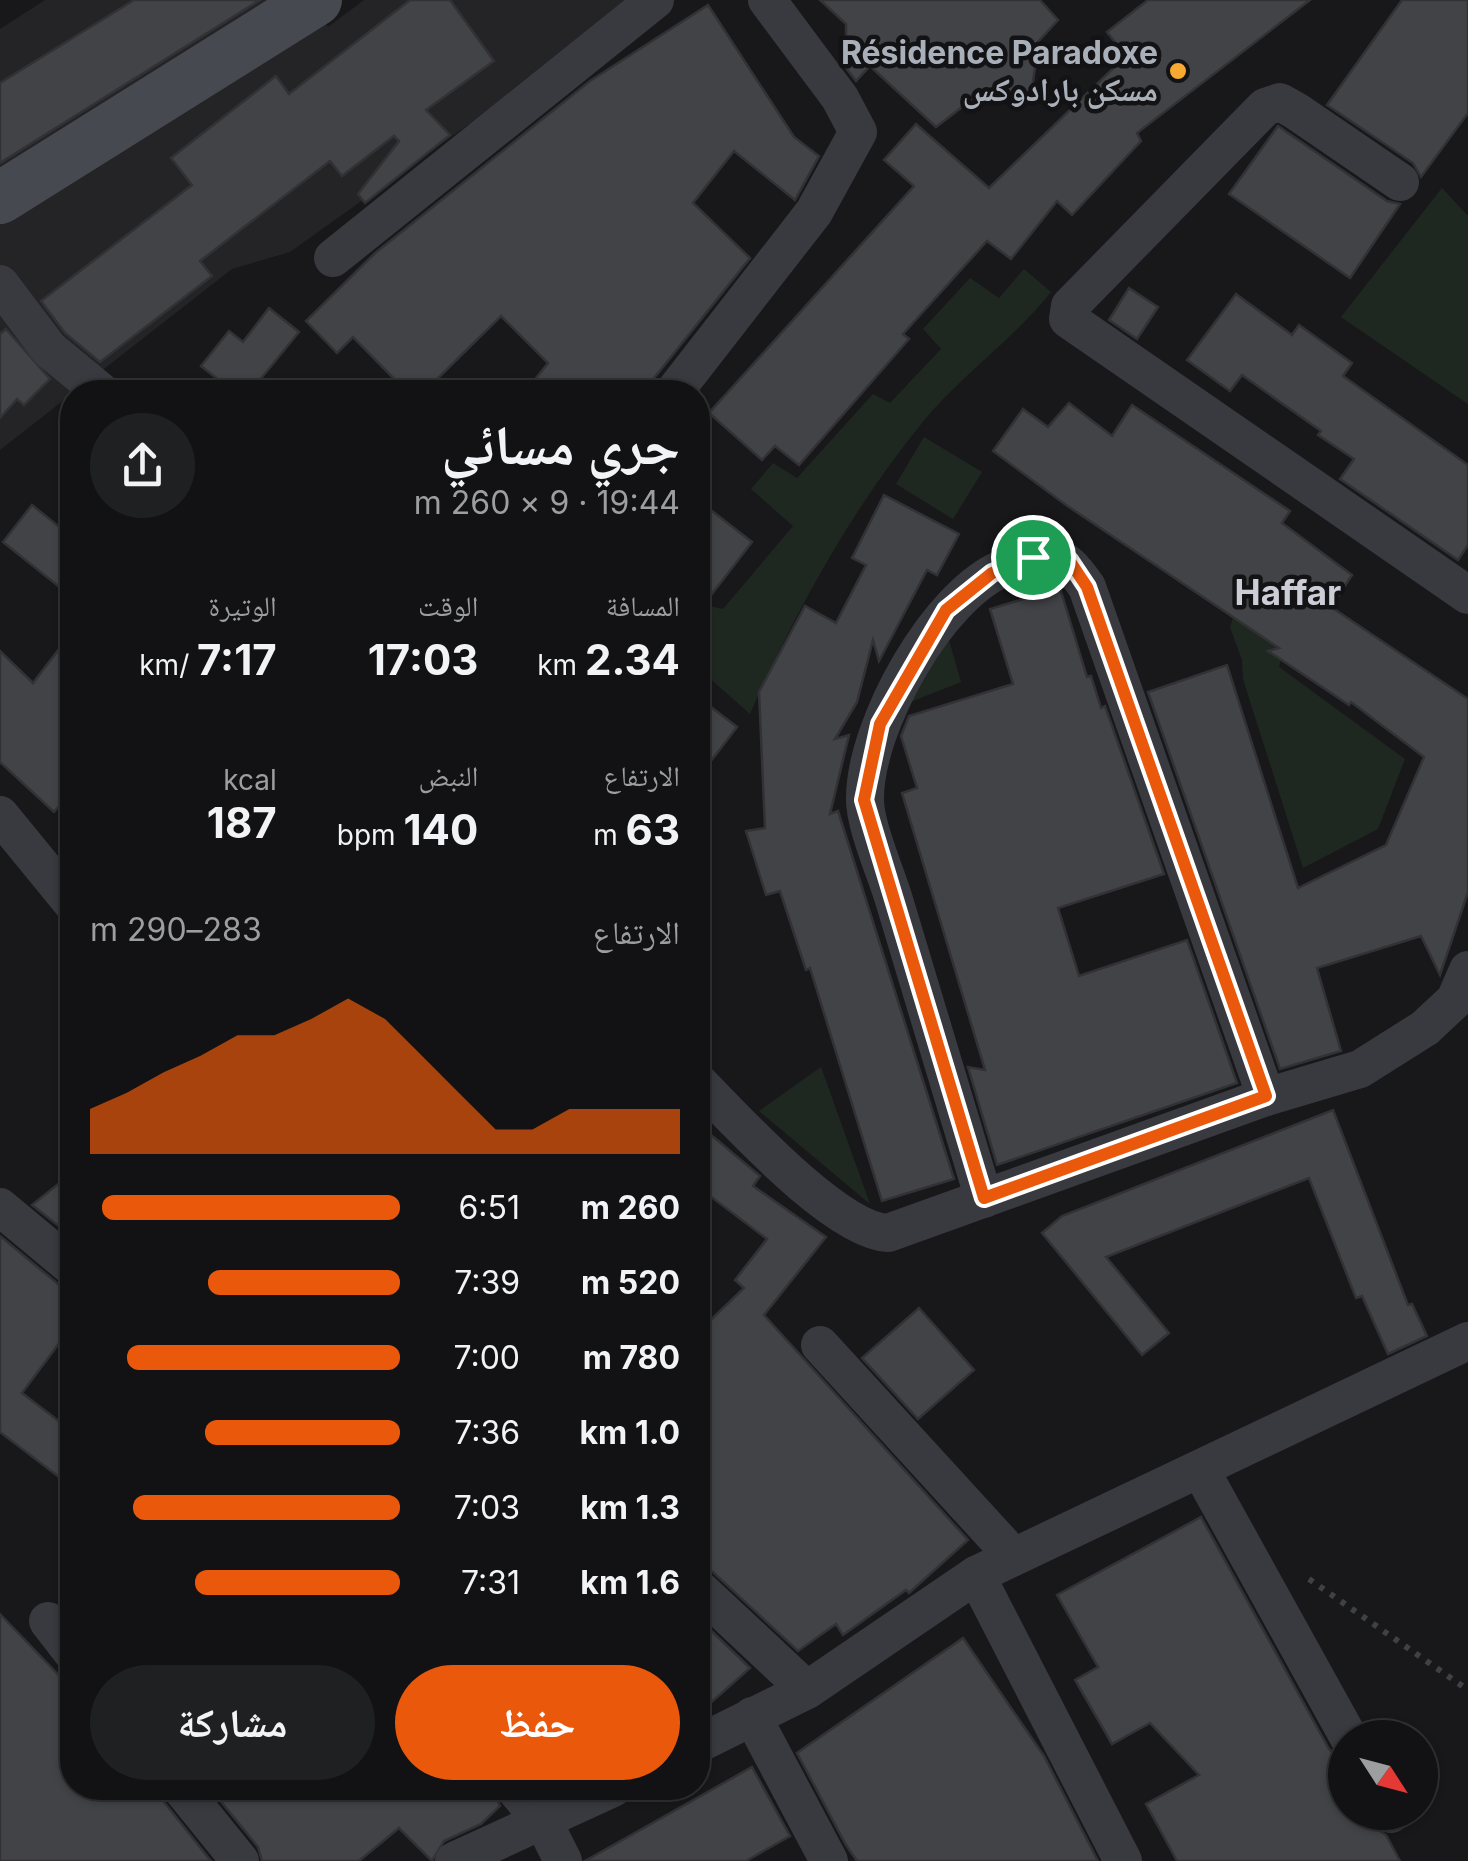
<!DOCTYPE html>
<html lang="ar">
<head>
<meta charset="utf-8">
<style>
	:root { --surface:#121214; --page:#1f2022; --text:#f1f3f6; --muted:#9c9ea0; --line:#313234; --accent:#ea580c }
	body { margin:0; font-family:Inter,"Noto Naskh Arabic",sans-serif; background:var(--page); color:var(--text); direction:rtl; height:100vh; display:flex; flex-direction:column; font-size:38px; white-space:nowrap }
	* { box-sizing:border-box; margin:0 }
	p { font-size:32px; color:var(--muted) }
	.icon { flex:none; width:55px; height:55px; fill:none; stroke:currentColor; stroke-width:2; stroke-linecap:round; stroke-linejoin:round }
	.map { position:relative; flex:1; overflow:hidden; direction:ltr }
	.drawer { position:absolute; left:60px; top:380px; width:650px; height:1420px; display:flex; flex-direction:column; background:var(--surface); border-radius:40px; box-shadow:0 2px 8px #0004,0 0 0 2px var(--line); direction:rtl }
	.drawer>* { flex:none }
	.needle { width:65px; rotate:126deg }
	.controls { position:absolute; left:1328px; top:1720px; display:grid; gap:20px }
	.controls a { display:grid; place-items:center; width:110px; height:110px; border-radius:50%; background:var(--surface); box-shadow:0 2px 8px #0004,0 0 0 2px var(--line); font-size:50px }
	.pin { position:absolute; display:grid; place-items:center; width:85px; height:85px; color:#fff; margin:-42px; border:5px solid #fff; border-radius:50%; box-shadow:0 2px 10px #0007 }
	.round { display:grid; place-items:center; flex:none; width:105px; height:105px; border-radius:52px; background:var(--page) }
	.overview { display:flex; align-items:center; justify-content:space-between; height:170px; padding:0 30px }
	h1 { font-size:55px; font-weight:700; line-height:75px }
	.stats { display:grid; grid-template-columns:repeat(3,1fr); gap:15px; height:170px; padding:10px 30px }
	.stats div { display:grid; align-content:center }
	.stats b { font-size:42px; font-weight:700 }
	.stats small { font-size:28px; font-weight:400 }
	.stats p { font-size:28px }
	.chart { height:280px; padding:20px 30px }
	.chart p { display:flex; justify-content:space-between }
	.chart svg { width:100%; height:180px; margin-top:10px; fill:var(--accent); opacity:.7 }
	.action { display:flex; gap:20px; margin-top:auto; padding:20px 30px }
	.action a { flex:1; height:115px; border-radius:60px; background:var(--accent); color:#fff; font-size:40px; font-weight:700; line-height:115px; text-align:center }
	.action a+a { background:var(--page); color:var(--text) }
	ul { padding:0 30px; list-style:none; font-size:32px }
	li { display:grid; grid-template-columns:160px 120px 1fr; align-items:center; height:75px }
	li i { height:25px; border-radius:12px; background:var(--accent) }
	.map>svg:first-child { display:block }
</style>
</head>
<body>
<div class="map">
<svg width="1468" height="1861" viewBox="0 0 1468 1861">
	<rect width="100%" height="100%" fill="#18181a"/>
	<path fill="#242427" d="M 45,0 L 312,0 L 328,27 L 364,0 L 643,0 L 290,252 L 232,269 L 0,450 L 0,29 Z"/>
	<g fill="#1f2820">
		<path d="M 1442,188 L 1468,216 L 1468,404 L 1341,317 Z"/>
		<path d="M 1024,269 L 1051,292 C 1013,340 960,376 922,423 C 851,510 795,612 750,714 L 698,668 L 698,616 L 706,605 L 723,609 L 793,526 L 751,489 L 773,463 L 797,478 L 873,394 L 890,403 L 941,349 L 923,329 L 970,278 L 999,298 Z"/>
		<path d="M 924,437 L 982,472 L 953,519 L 896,484 Z"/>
		<path d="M 1234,615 L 1284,649 L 1279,667 L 1405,759 L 1378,829 L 1303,868 L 1243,679 L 1242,660 L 1230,627 Z"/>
		<path d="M 949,640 L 961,682 L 898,707 Z"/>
		<path d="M 821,1067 L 870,1204 L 759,1111 Z"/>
	</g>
	<g fill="#424347" stroke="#323236" stroke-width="2.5">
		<path d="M 134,0 L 260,0 L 0,163 L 0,83 Z"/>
		<path d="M 410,0 L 450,0 L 494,61 L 426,110 L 450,135 L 365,203 L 358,194 L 399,141 L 394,136 L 342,176 L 330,161 L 200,261 L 212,276 L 100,362 L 65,333 L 41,301 L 192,185 L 171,158 L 276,76 L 289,94 Z"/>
		<path d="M 820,0 L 1040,0 L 1058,20 L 1028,53 L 1035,68 L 1030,102 L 970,101 L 936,127 L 870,66 L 856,81 L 846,68 L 846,24 Z"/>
		<path d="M 1148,0 L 1310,0 L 1137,133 L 1141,141 L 1072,215 L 1057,201 L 1011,259 L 987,241 L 903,334 L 909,339 L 799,465 L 775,446 L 762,460 L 709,413 L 914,186 L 884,160 L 916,124 L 989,188 L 1126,56 L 1107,32 Z"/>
		<path d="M 1402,0 L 1468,0 L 1468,113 L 1421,177 L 1413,163 L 1327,105 Z"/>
		<path d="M 708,5 L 794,137 L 819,156 L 795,200 L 734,151 L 693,203 L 750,258 L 643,392 L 525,392 L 548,363 L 501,316 L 424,392 L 407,392 L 353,337 L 337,353 L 306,321 L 374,254 L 590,81 Z"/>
		<path d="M 1278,126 L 1387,201 L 1400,204 L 1350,278 L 1229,194 Z"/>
		<path d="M 1129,288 L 1158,307 L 1137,339 L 1109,320 Z"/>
		<path d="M 1236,294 L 1292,335 L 1299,325 L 1352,363 L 1343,376 L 1468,465 L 1468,545 L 1458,560 L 1340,479 L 1354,459 L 1318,435 L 1321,431 L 1242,375 L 1230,391 L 1187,360 Z"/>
		<path d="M 269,308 L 299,332 L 250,392 L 234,392 L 201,366 L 229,331 L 243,342 Z"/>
		<path d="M 6,329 L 50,379 L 24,405 L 17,399 L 0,418 L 0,334 Z"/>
		<path d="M 1069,403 L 1112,436 L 1132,405 L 1290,511 L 1282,523 L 1352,575 L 1331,607 L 1468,699 L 1468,892 L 1440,975 L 1421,936 L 1317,968 L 1341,1051 L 1280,1069 L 1148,692 L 1227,665 L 1298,888 L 1386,845 L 1424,757 L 1351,702 L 1349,705 L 1268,651 L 1279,648 L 1066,505 L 993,451 L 1023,409 L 1048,427 Z"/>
		<path d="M 884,495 L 959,534 L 937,575 L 927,570 L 879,661 L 873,640 L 857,702 L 835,739 L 849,735 L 830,814 L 838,811 L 954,1179 L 882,1201 L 810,968 L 806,970 L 780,891 L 766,895 L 746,831 L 765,828 L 759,692 L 805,606 L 836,623 L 866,565 L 852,558 Z"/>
		<path d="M 698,500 L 752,542 L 698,612 Z"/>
		<path d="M 32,505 L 72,537 L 72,597 L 3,542 Z"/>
		<path d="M 1060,588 L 1087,677 L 1091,676 L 1101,708 L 1105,706 L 1164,874 L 1058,908 L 1079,976 L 1187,940 L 1237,1083 L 997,1165 L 968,1067 L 985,1070 L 902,793 L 917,788 L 901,736 L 909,716 L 1013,684 L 990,609 Z"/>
		<path d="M 72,632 L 72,791 L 54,812 L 0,762 L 0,651 L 33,683 Z"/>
		<path d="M 698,697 L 737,727 L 698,778 Z"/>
		<path d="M 1333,1110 L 1408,1305 L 1412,1304 L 1427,1336 L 1388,1354 L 1362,1296 L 1356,1298 L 1309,1178 L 1106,1257 L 1169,1333 L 1142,1355 L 1042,1233 L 1062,1216 Z"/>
		<path d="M 698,1124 L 760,1176 L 753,1186 L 826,1237 L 764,1315 L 968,1540 L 909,1593 L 906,1590 L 843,1635 L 836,1624 L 798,1651 L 713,1572 L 698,1566 L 698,1332 L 744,1288 L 735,1280 L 767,1239 L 698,1187 Z"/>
		<path d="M 72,1173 L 72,1217 L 60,1227 L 32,1205 Z"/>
		<path d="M 0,1236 L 58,1284 L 72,1289 L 72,1326 L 22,1393 L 72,1431 L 72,1487 L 0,1432 Z"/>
		<path d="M 919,1308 L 974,1370 L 918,1419 L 862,1358 Z"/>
		<path d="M 1201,1517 L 1329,1749 L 1345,1763 L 1345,1812 L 1368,1812 L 1371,1825 L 1386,1835 L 1400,1861 L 1177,1861 L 1146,1804 L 1199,1775 L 1150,1723 L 1112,1744 L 1075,1680 L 1098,1667 L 1057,1595 Z"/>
		<path d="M 0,1614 L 72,1689 L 72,1788 L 159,1788 L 164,1802 L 211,1861 L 0,1861 Z"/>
		<path d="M 698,1618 L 750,1668 L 698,1714 Z"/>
		<path d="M 963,1638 L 1044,1756 L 1098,1861 L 857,1861 L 846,1845 L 797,1753 Z"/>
		<path d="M 752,1767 L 790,1836 L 746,1861 L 585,1861 Z"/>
		<path d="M 210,1788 L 492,1788 L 500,1806 L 481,1824 L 444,1841 L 432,1861 L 399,1828 L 359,1861 L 262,1861 L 258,1847 Z"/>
	</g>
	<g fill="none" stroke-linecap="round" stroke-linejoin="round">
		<path stroke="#3e4146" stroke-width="6" stroke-dasharray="5 8" stroke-linecap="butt" d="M 1309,1579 L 1468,1690"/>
		<g stroke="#393a3f" stroke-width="38">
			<path d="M 1400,182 L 1296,111 L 1280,102 L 1265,107 L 1070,306 L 1068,319 L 1468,595"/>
			<path d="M 333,258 L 655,0"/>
			<path d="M 0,284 L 49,349 L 101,392"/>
			<path d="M 674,392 L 814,212 L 858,132 L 840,98 L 767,0"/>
			<path d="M 0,815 L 72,903"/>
			<path d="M 698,1082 C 737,1121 835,1230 888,1233 L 1266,1097 L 1360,1069 L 1425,1028 L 1455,1000 L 1468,970"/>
			<path d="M 984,1199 C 954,1099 924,999 894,900 C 886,873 864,824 865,798 C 865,726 938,593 1006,567 C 1049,550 1059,547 1087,587 L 1266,1097"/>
			<path d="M 0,1207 L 72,1267"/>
			<path d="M 820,1345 L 1013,1556"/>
			<path d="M 1200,1469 L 1349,1738"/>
			<path d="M 976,1575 L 1123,1861"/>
			<path d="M 698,1588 L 807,1690"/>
			<path d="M 48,1621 L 72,1652"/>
			<path d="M 752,1716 L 829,1861"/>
			<path d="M 698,1744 L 807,1690 L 976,1575 L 1468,1341"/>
			<path d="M 181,1788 L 240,1861"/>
			<path d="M 514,1788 L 544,1823 L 563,1861"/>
			<path d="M 1390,1812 L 1391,1814"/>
			<path d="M 454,1861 L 613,1788"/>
		</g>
		<path stroke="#46494f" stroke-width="52" d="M 0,198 L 316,0"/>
	</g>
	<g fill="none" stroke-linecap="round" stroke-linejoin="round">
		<defs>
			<path id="route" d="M 1056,554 L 1069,560 L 1087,587 L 1266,1096 L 984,1198 L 864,800 L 880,724 L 946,610 L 992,573 L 1033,557 Z"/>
		</defs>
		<use href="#route" stroke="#fff" stroke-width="20"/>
		<use href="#route" stroke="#ea580c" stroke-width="12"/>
	</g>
	<circle fill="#f8a931" stroke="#131315" stroke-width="4" cx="1178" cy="71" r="10"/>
	<g text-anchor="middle" stroke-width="9" stroke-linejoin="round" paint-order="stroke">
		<g font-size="32" font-weight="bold" fill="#a9b0ba" stroke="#131315" text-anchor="end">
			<text x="1158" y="64">Résidence Paradoxe<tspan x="1158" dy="37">مسكن بارادوكس</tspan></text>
		</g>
		<g font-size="35" font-weight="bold" fill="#cbced6" stroke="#131315">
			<text x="1288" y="605">Haffar</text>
		</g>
	</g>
</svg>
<div class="controls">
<a><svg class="needle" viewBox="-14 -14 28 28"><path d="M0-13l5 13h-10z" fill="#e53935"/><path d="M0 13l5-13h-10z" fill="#9c9ea0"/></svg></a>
</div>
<div class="pin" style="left:1033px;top:557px;background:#1e9e55"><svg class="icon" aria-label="arrive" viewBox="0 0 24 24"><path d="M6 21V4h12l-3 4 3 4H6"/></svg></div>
<section class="drawer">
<div class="overview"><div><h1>جري مسائي</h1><p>19:44 · 9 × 260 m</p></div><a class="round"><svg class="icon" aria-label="share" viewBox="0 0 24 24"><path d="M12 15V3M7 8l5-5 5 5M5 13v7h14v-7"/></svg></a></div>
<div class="stats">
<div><p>المسافة</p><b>2.34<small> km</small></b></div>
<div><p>الوقت</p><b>17:03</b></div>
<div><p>الوتيرة</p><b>7:17<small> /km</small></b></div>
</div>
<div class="stats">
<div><p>الارتفاع</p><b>63<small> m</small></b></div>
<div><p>النبض</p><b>140<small> bpm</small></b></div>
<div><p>kcal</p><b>187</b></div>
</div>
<div class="chart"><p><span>الارتفاع</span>283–290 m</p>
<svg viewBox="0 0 160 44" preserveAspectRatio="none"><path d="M0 44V33L10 29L20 24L30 20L40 15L50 15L60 11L70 6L80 11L90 20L100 29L110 38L120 38L130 33L140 33L150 33L160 33V44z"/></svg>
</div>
<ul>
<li><b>260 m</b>6:51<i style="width:96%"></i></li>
<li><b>520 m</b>7:39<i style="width:62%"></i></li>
<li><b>780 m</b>7:00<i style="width:88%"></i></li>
<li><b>1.0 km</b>7:36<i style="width:63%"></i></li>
<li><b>1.3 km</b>7:03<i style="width:86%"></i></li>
<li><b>1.6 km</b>7:31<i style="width:66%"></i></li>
</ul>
<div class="action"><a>حفظ</a><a>مشاركة</a></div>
</section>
</div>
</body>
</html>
